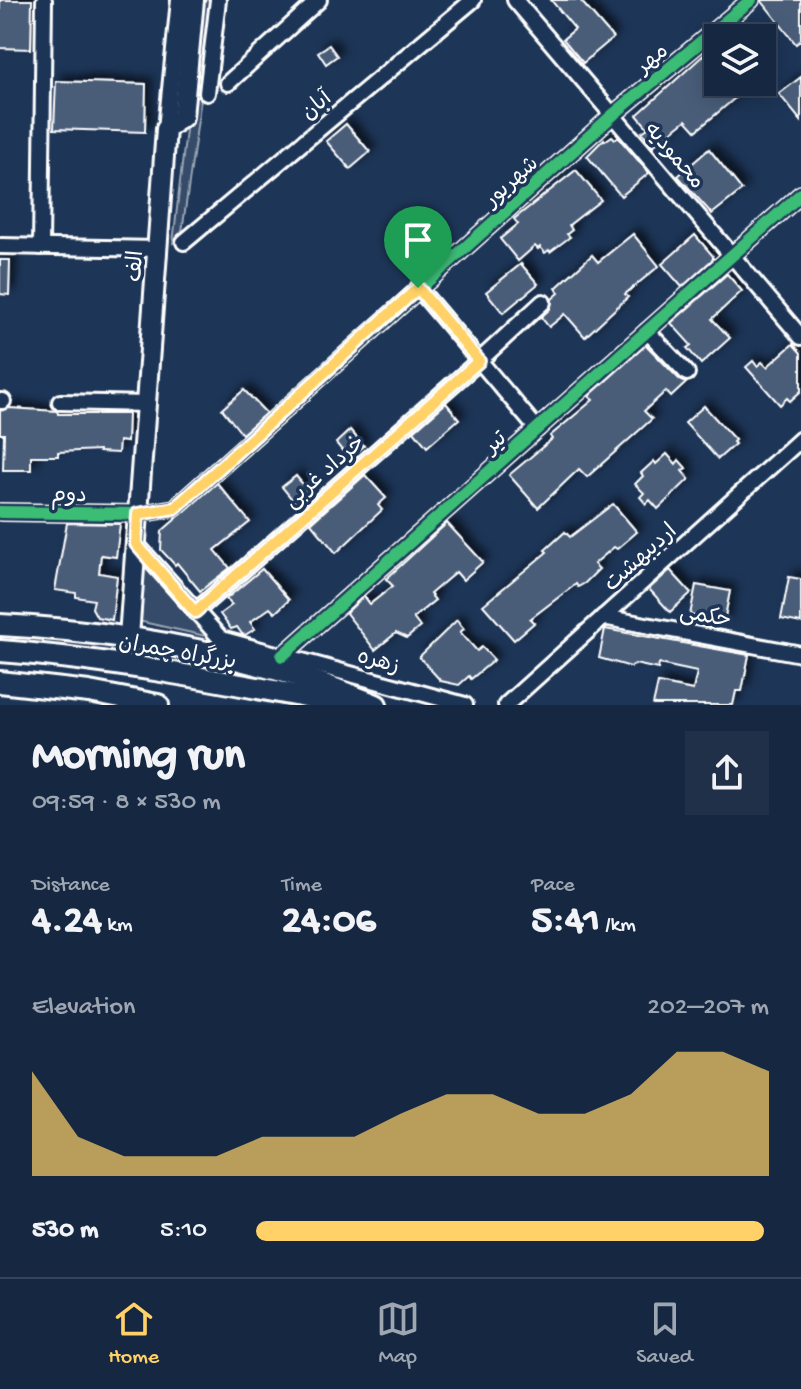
<!DOCTYPE html>
<html lang="en">
<head>
<meta charset="utf-8">
<style>
	:root { --surface:#162841; --page:#1f3048; --text:#f1f3f6; --muted:#9ea6b1; --line:#35445a; --accent:#ffd166 }
	body { margin:0; font-family:"Gochi Hand","Playpen Sans Arabic",sans-serif; background:var(--page); color:var(--text); height:100vh; display:flex; flex-direction:column; font-size:30px; white-space:nowrap }
	* { box-sizing:border-box; margin:0 }
	p { font-size:26px; color:var(--muted) }
	.icon { flex:none; width:44px; height:44px; fill:none; stroke:currentColor; stroke-width:2; stroke-linecap:round; stroke-linejoin:round }
	.map { position:relative; height:705px; overflow:hidden }
	.sheet { display:flex; flex-direction:column; background:var(--surface); flex:1 }
	.sheet>* { flex:none }
	.tools { position:absolute; left:704px; top:24px; display:grid; gap:16px }
	.tools a { display:grid; place-items:center; width:72px; height:72px; border-radius:0px; background:var(--surface); box-shadow:0 4px 20px #0003,0 0 0 2px var(--line); font-size:40px }
	.pin { position:absolute; display:grid; place-items:center; width:68px; height:68px; color:#fff; margin:-82px -34px; border-radius:50% 50% 50% 0; rotate:-45deg; box-shadow:0 0 8px #0007 }
	.pin .icon { rotate:45deg }
	.round { display:grid; place-items:center; flex:none; width:84px; height:84px; border-radius:0px; background:var(--page) }
	.headline { display:flex; align-items:center; justify-content:space-between; height:136px; padding:0 32px }
	h1 { font-size:44px; font-weight:700; line-height:60px }
	.figures { display:grid; grid-template-columns:repeat(3,1fr); gap:12px; height:136px; padding:8px 32px }
	.figures div { display:grid; align-content:center }
	.figures b { font-size:40px; font-weight:700 }
	.figures small { font-size:22px; font-weight:400 }
	.figures p { font-size:22px }
	.chart { height:224px; padding:16px 32px }
	.chart p { display:flex; justify-content:space-between }
	.chart svg { width:100%; height:144px; margin-top:8px; fill:var(--accent); opacity:.7 }
	ul { padding:0 32px; list-style:none; font-size:26px }
	li { display:grid; grid-template-columns:128px 96px 1fr; align-items:center; height:60px }
	li i { height:20px; border-radius:10px; background:var(--accent) }
	.dock { display:flex; justify-content:space-around; align-items:center; height:112px; border-top:2px solid var(--line); background:var(--surface); font-size:22px; color:var(--muted) }
	.dock a { display:grid; justify-items:center; gap:4px }
	.dock .selected { color:var(--accent) }
	.map>svg:first-child { display:block }
</style>
</head>
<body>
<div class="map">
<svg width="801" height="705" viewBox="0 0 801 705">
	<defs>
		<filter id="shadow"><feDropShadow dx="6" dy="-6" stdDeviation="4" flood-color="#0009"/></filter>
	</defs>
	<rect width="100%" height="100%" fill="#1d3557"/>
	<filter id="ink" filterUnits="userSpaceOnUse"><feTurbulence type="fractalNoise" baseFrequency=".0125" numOctaves="2"/><feDisplacementMap in="SourceGraphic" scale="16" xChannelSelector="R" yChannelSelector="G"/><feConvolveMatrix kernelMatrix="1 2 1 2 8 2 1 2 1" color-interpolation-filters="sRGB"/></filter>
	<g filter="url(#ink)">
		<g fill="#364b69" stroke="#9aa5b4" stroke-width="2">
			<path d="M 201,0 L 215,0 L 181,239 L 173,243 Z"/>
			<path d="M 139,558 L 210,637 L 138,621 Z"/>
		</g>
		<g fill="#4a5d79" stroke="#fff" stroke-width="2" filter="url(#shadow)">
			<path d="M 0,0 L 32,0 L 31,49 L 0,48 Z"/>
			<path d="M 551,0 L 580,0 L 613,38 L 583,63 L 563,39 L 575,29 Z"/>
			<path d="M 761,0 L 801,0 L 801,40 L 796,44 Z"/>
			<path d="M 718,42 L 718,82 L 754,82 L 696,131 L 686,120 L 653,146 L 642,132 L 648,128 L 637,115 Z"/>
			<path d="M 329,45 L 337,56 L 326,64 L 318,52 Z"/>
			<path d="M 801,77 L 801,121 L 779,94 Z"/>
			<path d="M 56,81 L 146,84 L 145,132 L 54,129 Z"/>
			<path d="M 346,124 L 370,152 L 350,169 L 326,141 Z"/>
			<path d="M 612,136 L 615,139 L 618,137 L 649,173 L 621,196 L 587,156 L 604,139 L 605,141 Z"/>
			<path d="M 709,149 L 742,190 L 712,214 L 678,176 Z"/>
			<path d="M 576,170 L 601,200 L 569,225 L 572,230 L 567,234 L 570,237 L 550,252 L 549,250 L 545,253 L 540,247 L 538,249 L 535,246 L 518,261 L 500,239 L 518,224 L 514,219 Z"/>
			<path d="M 633,234 L 659,266 L 625,294 L 628,297 L 585,337 L 565,314 L 549,327 L 541,317 L 550,309 L 552,299 L 559,293 L 556,288 L 592,255 L 598,262 Z"/>
			<path d="M 695,235 L 713,256 L 713,259 L 682,287 L 662,264 Z"/>
			<path d="M 0,260 L 10,260 L 9,295 L 0,294 Z"/>
			<path d="M 521,264 L 538,284 L 503,313 L 486,292 Z"/>
			<path d="M 727,274 L 742,291 L 712,319 L 730,338 L 701,364 L 687,348 L 691,345 L 671,323 Z"/>
			<path d="M 793,344 L 801,353 L 801,391 L 790,401 L 787,398 L 780,405 L 746,367 L 753,361 L 757,366 L 762,362 L 767,367 Z"/>
			<path d="M 646,345 L 680,380 L 686,383 L 671,397 L 666,391 L 644,411 L 652,419 L 587,477 L 579,469 L 538,508 L 509,475 L 552,439 L 550,436 L 593,400 L 589,396 Z"/>
			<path d="M 244,390 L 266,413 L 242,434 L 222,409 Z"/>
			<path d="M 446,403 L 459,419 L 427,447 L 414,431 Z"/>
			<path d="M 704,406 L 735,440 L 733,442 L 735,444 L 718,459 L 685,423 Z"/>
			<path d="M 9,408 L 57,411 L 58,414 L 128,414 L 127,442 L 119,441 L 118,453 L 99,452 L 99,450 L 58,452 L 58,456 L 31,456 L 31,470 L 3,470 L 4,434 L 0,434 L 0,411 Z"/>
			<path d="M 350,430 L 364,446 L 349,459 L 336,443 Z"/>
			<path d="M 667,454 L 676,464 L 679,460 L 686,468 L 682,471 L 689,479 L 658,509 L 650,500 L 646,504 L 640,497 L 644,493 L 635,484 L 643,476 L 641,473 L 654,461 L 656,464 Z"/>
			<path d="M 365,475 L 386,498 L 378,505 L 382,510 L 336,553 L 311,523 Z"/>
			<path d="M 296,476 L 310,493 L 296,504 L 282,487 Z"/>
			<path d="M 217,483 L 250,522 L 215,550 L 230,568 L 200,591 L 177,563 L 175,565 L 161,550 L 162,531 Z"/>
			<path d="M 613,504 L 637,532 L 617,549 L 614,547 L 594,564 L 599,569 L 585,583 L 578,587 L 576,584 L 530,619 L 534,623 L 514,640 L 483,605 L 547,552 L 545,550 L 565,532 L 570,537 Z"/>
			<path d="M 67,523 L 120,524 L 116,557 L 101,555 L 99,573 L 117,576 L 112,620 L 97,617 L 92,608 L 94,600 L 76,597 L 76,593 L 55,590 Z"/>
			<path d="M 447,523 L 483,562 L 463,580 L 456,572 L 430,594 L 435,600 L 413,618 L 420,627 L 407,638 L 396,633 L 375,650 L 346,613 L 364,596 L 370,604 L 393,586 L 386,579 Z"/>
			<path d="M 262,569 L 289,600 L 275,613 L 270,608 L 250,622 L 255,629 L 245,635 L 242,634 L 237,627 L 231,629 L 220,614 L 232,605 L 226,599 Z"/>
			<path d="M 670,570 L 691,593 L 670,612 L 649,589 Z"/>
			<path d="M 789,577 L 801,579 L 801,623 L 781,619 Z"/>
			<path d="M 696,585 L 730,591 L 724,622 L 690,615 Z"/>
			<path d="M 457,620 L 464,629 L 460,632 L 477,651 L 482,647 L 494,660 L 471,679 L 469,676 L 459,685 L 441,681 L 419,657 Z"/>
			<path d="M 605,629 L 749,655 L 742,691 L 736,691 L 733,705 L 653,705 L 658,683 L 693,690 L 697,672 L 659,664 L 658,669 L 635,664 L 631,667 L 599,658 Z"/>
		</g>
		<g fill="none" stroke-linecap="round" stroke-linejoin="round">
			<defs>
				<g id="minor">
					<path d="M 515,0 L 801,337"/>
					<path d="M 228,83 L 319,0"/>
					<path d="M 207,93 L 218,0"/>
					<path d="M 166,129 L 179,0"/>
					<path d="M 184,242 L 473,0"/>
					<path d="M 0,246 L 158,249"/>
					<path d="M 41,247 L 44,0"/>
					<path d="M 418,288 L 537,429"/>
					<path d="M 647,331 L 687,373"/>
					<path d="M 0,401 L 3,401"/>
					<path d="M 60,402 L 147,404"/>
					<path d="M 0,512 L 138,514 L 175,508 L 614,114 L 751,0"/>
					<path d="M 136,544 L 221,639 L 465,705"/>
					<path d="M 195,612 L 479,361 L 543,302"/>
					<path d="M 603,617 L 801,654"/>
					<path d="M 282,656 L 801,194"/>
					<path d="M 506,705 L 801,439"/>
				</g>
				<path id="major" d="M 129,637 L 166,129 L 183,117 L 194,0"/>
				<g id="highway">
					<path d="M 0,625 C 101,630 204,647 302,677 C 327,685 352,696 376,705"/>
					<path d="M 0,651 C 117,660 232,683 347,705"/>
					<path d="M 0,682 L 89,692 L 158,705"/>
				</g>
			</defs>
			<use href="#minor" stroke="#fff" stroke-width="20"/>
			<use href="#major" stroke="#fff" stroke-width="24"/>
			<use href="#highway" stroke="#fff" stroke-width="26"/>
			<use href="#minor" stroke="#1d3557" stroke-width="14"/>
			<use href="#major" stroke="#1d3557" stroke-width="18"/>
			<use href="#highway" stroke="#1d3557" stroke-width="20"/>
			<defs>
				<g id="cycleway">
					<path d="M 0,512 L 138,514 L 175,508 L 614,114 L 751,0"/>
					<path d="M 282,656 L 801,194"/>
				</g>
			</defs>
			<use href="#cycleway" stroke="#1d3557" stroke-width="17"/>
			<use href="#cycleway" stroke="#3abd76" stroke-width="12"/>
		</g>
	</g>
	<g fill="none" stroke-linecap="round" stroke-linejoin="round" filter="url(#ink)">
		<defs>
			<path id="route" d="M 418,288 L 479,361 L 195,612 L 136,544 L 138,514 L 175,508 Z"/>
		</defs>
		<use href="#route" stroke="#fff" stroke-width="16"/>
		<use href="#route" stroke="#ffd166" stroke-width="10"/>
	</g>
	<g text-anchor="middle" stroke-width="7" stroke-linejoin="round" paint-order="stroke">
		<g font-size="22" fill="#fff" stroke="#1d3557">
			<text transform="translate(651 57) rotate(-40)" y="8">مهر</text>
			<text transform="translate(315 104) rotate(-40)" y="8">آبان</text>
			<text transform="translate(676 154) rotate(50)" y="8">محمودیه</text>
			<text transform="translate(510 180) rotate(-42)" y="8">شهریور</text>
			<text transform="translate(133 266) rotate(-86)" y="8">الف</text>
			<text transform="translate(494 441) rotate(-42)" y="8">تیر</text>
			<text transform="translate(323 470) rotate(-41)" y="8">خرداد غربی</text>
			<text transform="translate(69 493) rotate(1)" y="8">دوم</text>
			<text transform="translate(639 556) rotate(-42)" y="8">اردیبهشت</text>
			<text transform="translate(706 614) rotate(10)" y="8">حکمی</text>
			<text transform="translate(178 650) rotate(10)" y="8">بزرگراه چمران</text>
			<text transform="translate(379 659) rotate(15)" y="8">زهره</text>
		</g>
	</g>
</svg>
<div class="tools">
<a><svg class="icon" aria-label="layers" viewBox="0 0 24 24"><path d="M12 4l9 5-9 5-9-5zM3 14l9 5 9-5"/></svg></a>
</div>
<div class="pin" style="left:418px;top:288px;background:#1e9e55"><svg class="icon" aria-label="arrive" viewBox="0 0 24 24"><path d="M6 21V4h12l-3 4 3 4H6"/></svg></div>
</div>
<section class="sheet">
<div class="headline"><div><h1>Morning run</h1><p>09:59 · 8 × 530 m</p></div><a class="round"><svg class="icon" aria-label="share" viewBox="0 0 24 24"><path d="M12 15V3M7 8l5-5 5 5M5 13v7h14v-7"/></svg></a></div>
<div class="figures">
<div><p>Distance</p><b>4.24<small> km</small></b></div>
<div><p>Time</p><b>24:06</b></div>
<div><p>Pace</p><b>5:41<small> /km</small></b></div>
</div>
<div class="chart"><p><span>Elevation</span>202–207 m</p>
<svg viewBox="0 0 160 44" preserveAspectRatio="none"><path d="M0 44V12L10 32L20 38L30 38L40 38L50 32L60 32L70 32L80 25L90 19L100 19L110 25L120 25L130 19L140 6L150 6L160 12V44z"/></svg>
</div>
<ul>
<li><b>530 m</b>5:10<i style="width:99%"></i></li>
</ul>
</section>
<nav class="dock">
<a class="selected"><svg class="icon" aria-label="home" viewBox="0 0 24 24"><path d="M3 11l9-7 9 7M6 9v11h12V9"/></svg>Home</a>
<a><svg class="icon" aria-label="map" viewBox="0 0 24 24"><path d="M3 6l6-2 6 2 6-2v14l-6 2-6-2-6 2zM9 4v14M15 6v14"/></svg>Map</a>
<a><svg class="icon" aria-label="saved" viewBox="0 0 24 24"><path d="M7 4h10v16l-5-4-5 4z"/></svg>Saved</a>
</nav>
</body>
</html>
